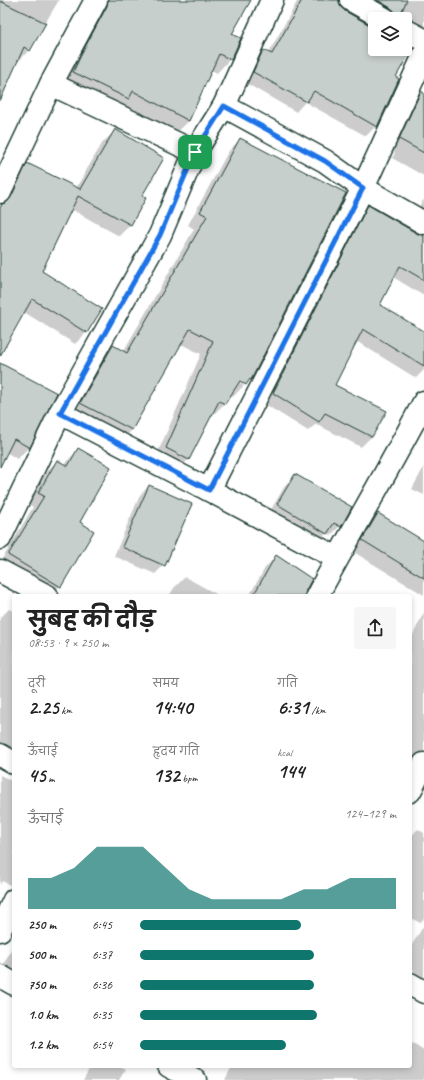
<!DOCTYPE html>
<html lang="hi">
<head>
<meta charset="utf-8">
<style>
	:root { --surface:#fff; --page:#f6f6f6; --text:#222; --muted:#767676; --accent:#0f766e }
	body { margin:0; font-family:Caveat,"Playpen Sans Deva",sans-serif; background:var(--page); color:var(--text); height:100vh; display:flex; flex-direction:column; font-size:15px; white-space:nowrap }
	* { box-sizing:border-box; margin:0 }
	p { font-size:13px; color:var(--muted) }
	.icon { flex:none; width:22px; height:22px; fill:none; stroke:currentColor; stroke-width:2; stroke-linecap:round; stroke-linejoin:round }
	.map { position:relative; flex:1; overflow:hidden }
	.sheet { position:absolute; left:12px; top:594px; width:400px; height:474px; display:flex; flex-direction:column; background:var(--surface); border-radius:4px; box-shadow:0 2px 6px #0003 }
	.sheet>* { flex:none }
	.controls { position:absolute; left:368px; top:12px; display:grid; gap:8px }
	.controls a { display:grid; place-items:center; width:44px; height:44px; border-radius:4px; background:var(--surface); box-shadow:0 2px 6px #0003; font-size:20px }
	.pin { position:absolute; display:grid; place-items:center; width:34px; height:34px; color:#fff; margin:-17px; border-radius:8px; box-shadow:0 2px 6px #0006 }
	.round { display:grid; place-items:center; flex:none; width:42px; height:42px; border-radius:4px; background:var(--page) }
	.head { display:flex; align-items:center; justify-content:space-between; height:68px; padding:0 16px }
	h1 { font-size:22px; font-weight:700; line-height:30px }
	.stats { display:grid; grid-template-columns:repeat(3,1fr); gap:6px; height:68px; padding:4px 16px }
	.stats div { display:grid; align-content:center }
	.stats b { font-size:20px; font-weight:700 }
	.stats small { font-size:11px; font-weight:400 }
	.stats p { font-size:11px }
	.chart { height:112px; padding:8px 16px }
	.chart p { display:flex; justify-content:space-between }
	.chart svg { width:100%; height:72px; margin-top:4px; fill:var(--accent); opacity:.7 }
	ul { padding:0 16px; list-style:none; font-size:13px }
	li { display:grid; grid-template-columns:64px 48px 1fr; align-items:center; height:30px }
	li i { height:10px; border-radius:5px; background:var(--accent) }
	.map>svg:first-child { display:block }
</style>
</head>
<body>
<div class="map">
<svg width="424" height="1080" viewBox="0 0 424 1080">
	<rect width="100%" height="100%" fill="#fff"/>
	<filter id="ink" filterUnits="userSpaceOnUse"><feTurbulence type="fractalNoise" baseFrequency=".025" numOctaves="2"/><feDisplacementMap in="SourceGraphic" scale="8" xChannelSelector="R" yChannelSelector="G"/><feConvolveMatrix kernelMatrix="1 2 1 2 8 2 1 2 1" color-interpolation-filters="sRGB"/></filter>
	<g filter="url(#ink)">
		<g fill="#0003" fill-rule="evenodd">
			<path d="M 0,0 L 59,0 L 29,50 L 18,62 L 16,61 L 0,98 Z"/>
			<path d="M 97,0 L 250,0 L 231,34 L 230,59 L 217,73 L 211,70 L 189,121 L 175,134 L 60,86 Z"/>
			<path d="M 298,0 L 338,0 L 340,7 L 344,12 L 375,29 L 375,49 L 405,49 L 405,45 L 411,48 L 395,77 L 376,126 L 366,136 L 305,102 L 296,112 L 244,82 L 253,61 L 263,51 L 268,54 Z"/>
			<path d="M 348,0 L 424,0 L 424,34 L 405,31 L 405,19 L 382,19 Z"/>
			<path d="M 421,92 L 424,94 L 424,176 L 392,158 L 395,153 L 390,150 L 411,102 Z"/>
			<path d="M 115,131 L 140,196 L 130,225 L 119,236 L 71,209 L 41,272 L 87,332 L 75,344 L 24,312 L 0,354 L 0,208 L 16,176 L 28,165 L 76,188 L 103,142 Z"/>
			<path d="M 240,139 L 250,379 L 233,397 L 230,395 L 224,404 L 211,417 L 189,459 L 176,472 L 154,461 L 201,354 L 181,344 L 132,430 L 119,443 L 68,416 L 100,359 L 113,346 L 123,352 L 194,229 L 188,225 L 228,152 ZM 235,380 L 244,382 L 244,385 Z"/>
			<path d="M 424,199 L 424,226 L 413,218 Z"/>
			<path d="M 368,207 L 418,235 L 424,236 L 424,296 L 393,277 L 379,305 L 424,333 L 424,370 L 416,378 L 356,341 L 333,386 L 372,436 L 361,447 L 316,424 L 308,431 L 263,403 L 358,217 Z"/>
			<path d="M 0,364 L 29,447 L 17,459 L 6,452 L 0,465 Z"/>
			<path d="M 78,450 L 79,522 L 60,586 L 50,596 L 0,563 L 33,507 L 28,504 L 46,472 L 57,461 L 65,465 L 67,461 Z"/>
			<path d="M 424,467 L 424,495 L 412,489 Z"/>
			<path d="M 295,475 L 340,526 L 331,535 L 327,533 L 317,542 L 269,513 L 286,484 Z"/>
			<path d="M 149,486 L 164,565 L 155,574 L 114,556 L 140,495 Z"/>
			<path d="M 378,514 L 424,542 L 424,595 L 352,551 L 366,525 Z"/>
			<path d="M 276,556 L 305,590 L 304,596 L 249,596 L 265,568 Z"/>
			<path d="M 185,577 L 220,596 L 169,596 L 174,588 Z"/>
			<path d="M 9,609 L 14,611 L 14,754 L 0,748 L 0,618 Z"/>
			<path d="M 424,612 L 424,764 L 410,755 L 410,636 L 412,637 Z"/>
			<path d="M 0,775 L 14,782 L 14,887 L 2,881 L 0,885 Z"/>
			<path d="M 418,829 L 424,833 L 424,919 L 420,923 L 410,917 L 410,837 Z"/>
			<path d="M 424,925 L 424,993 L 410,978 L 414,970 L 410,968 L 410,948 Z"/>
			<path d="M 14,944 L 14,980 L 0,971 Z"/>
			<path d="M 410,1042 L 424,1051 L 424,1080 L 225,1080 L 232,1066 L 410,1066 Z"/>
			<path d="M 91,1066 L 120,1066 L 126,1069 L 119,1080 L 83,1080 Z"/>
		</g>
		<g fill="#c7cfcc" stroke="#1f3d34">
			<path d="M 108,0 L 251,0 L 232,34 L 241,38 L 231,60 L 219,54 L 189,121 L 133,91 L 129,99 L 73,72 L 84,49 L 107,6 Z"/>
			<path d="M 302,0 L 339,0 L 340,6 L 345,11 L 375,28 L 375,49 L 405,49 L 405,44 L 412,48 L 396,77 L 399,79 L 377,127 L 314,91 L 307,102 L 253,72 L 263,50 L 272,54 Z"/>
			<path d="M 377,0 L 407,0 L 398,19 L 396,13 L 391,8 Z"/>
			<path d="M 0,1 L 46,23 L 30,51 L 24,47 L 0,101 Z"/>
			<path d="M 421,91 L 424,93 L 424,153 L 399,139 Z"/>
			<path d="M 115,129 L 164,158 L 142,196 L 146,198 L 131,225 L 78,196 L 42,271 L 102,309 L 87,333 L 32,299 L 0,356 L 0,208 L 2,204 L 7,202 L 11,197 L 27,163 L 80,189 Z"/>
			<path d="M 240,138 L 346,193 L 251,380 L 250,379 L 246,385 L 240,381 L 225,404 L 219,401 L 189,460 L 166,448 L 213,341 L 190,329 L 132,430 L 80,403 L 113,345 L 127,353 L 207,216 L 200,212 Z"/>
			<path d="M 368,205 L 418,234 L 424,236 L 424,280 L 400,266 L 380,305 L 424,331 L 424,366 L 363,329 L 335,385 L 387,411 L 372,437 L 325,413 L 319,422 L 273,393 Z"/>
			<path d="M 0,363 L 57,393 L 30,448 L 14,439 L 0,467 Z"/>
			<path d="M 78,448 L 111,467 L 80,522 L 94,531 L 61,587 L 8,555 L 44,496 L 38,493 L 57,460 L 68,466 Z"/>
			<path d="M 295,474 L 352,507 L 341,527 L 334,523 L 327,534 L 277,504 Z"/>
			<path d="M 149,485 L 192,504 L 165,566 L 122,547 Z"/>
			<path d="M 378,513 L 424,541 L 424,578 L 362,540 Z"/>
			<path d="M 276,555 L 312,579 L 306,590 L 305,596 L 253,596 Z"/>
		</g>
		<g fill="none" stroke-linecap="round" stroke-linejoin="round">
			<defs>
				<g id="street">
					<path d="M 351,0 L 385,19"/>
					<path d="M 405,30 L 424,40"/>
					<path d="M 424,55 L 363,188 L 424,223"/>
					<path d="M 51,84 L 195,152"/>
					<path d="M 60,413 L 209,490 L 363,188 L 325,161 L 224,106"/>
					<path d="M 209,490 L 337,558"/>
					<path d="M 0,538 L 60,413 L 160,235 L 195,152 L 224,106 L 272,0"/>
					<path d="M 0,571 L 47,596"/>
					<path d="M 317,596 C 352,531 390,467 424,402"/>
					<path d="M 0,755 L 14,763"/>
					<path d="M 410,791 L 424,764"/>
					<path d="M 0,930 L 14,900"/>
					<path d="M 0,976 L 14,984"/>
					<path d="M 410,984 L 424,992"/>
					<path d="M 169,1066 L 195,1080"/>
				</g>
				<path id="secondary" d="M 0,192 L 51,84 L 96,0"/>
			</defs>
			<use href="#street" stroke="#1f3d34" stroke-width="25"/>
			<use href="#secondary" stroke="#1f3d34" stroke-width="25"/>
			<use href="#street" stroke="#fff" stroke-width="22"/>
			<use href="#secondary" stroke="#fff" stroke-width="22"/>
		</g>
	</g>
	<g fill="none" stroke-linecap="round" stroke-linejoin="round" filter="url(#ink)">
		<defs>
			<path id="route" d="M 224,106 L 325,161 L 363,188 L 209,490 L 60,413 L 160,235 L 195,152 Z"/>
		</defs>
		<use href="#route" stroke="#fff" stroke-width="8"/>
		<use href="#route" stroke="#1a73e8" stroke-width="5"/>
	</g>
</svg>
<div class="controls">
<a><svg class="icon" aria-label="layers" viewBox="0 0 24 24"><path d="M12 4l9 5-9 5-9-5zM3 14l9 5 9-5"/></svg></a>
</div>
<div class="pin" style="left:195px;top:152px;background:#1e9e55"><svg class="icon" aria-label="arrive" viewBox="0 0 24 24"><path d="M6 21V4h12l-3 4 3 4H6"/></svg></div>
<section class="sheet">
<div class="head"><div><h1>सुबह की दौड़</h1><p>08:53 · 9 × 250 m</p></div><a class="round"><svg class="icon" aria-label="share" viewBox="0 0 24 24"><path d="M12 15V3M7 8l5-5 5 5M5 13v7h14v-7"/></svg></a></div>
<div class="stats">
<div><p>दूरी</p><b>2.25<small> km</small></b></div>
<div><p>समय</p><b>14:40</b></div>
<div><p>गति</p><b>6:31<small> /km</small></b></div>
</div>
<div class="stats">
<div><p>ऊँचाई</p><b>45<small> m</small></b></div>
<div><p>हृदय गति</p><b>132<small> bpm</small></b></div>
<div><p>kcal</p><b>144</b></div>
</div>
<div class="chart"><p><span>ऊँचाई</span>124–129 m</p>
<svg viewBox="0 0 160 44" preserveAspectRatio="none"><path d="M0 44V25L10 25L20 19L30 6L40 6L50 6L60 19L70 32L80 38L90 38L100 38L110 38L120 32L130 32L140 25L150 25L160 25V44z"/></svg>
</div>
<ul>
<li><b>250 m</b>6:45<i style="width:63%"></i></li>
<li><b>500 m</b>6:37<i style="width:68%"></i></li>
<li><b>750 m</b>6:36<i style="width:68%"></i></li>
<li><b>1.0 km</b>6:35<i style="width:69%"></i></li>
<li><b>1.2 km</b>6:54<i style="width:57%"></i></li>
</ul>
</section>
</div>
</body>
</html>
